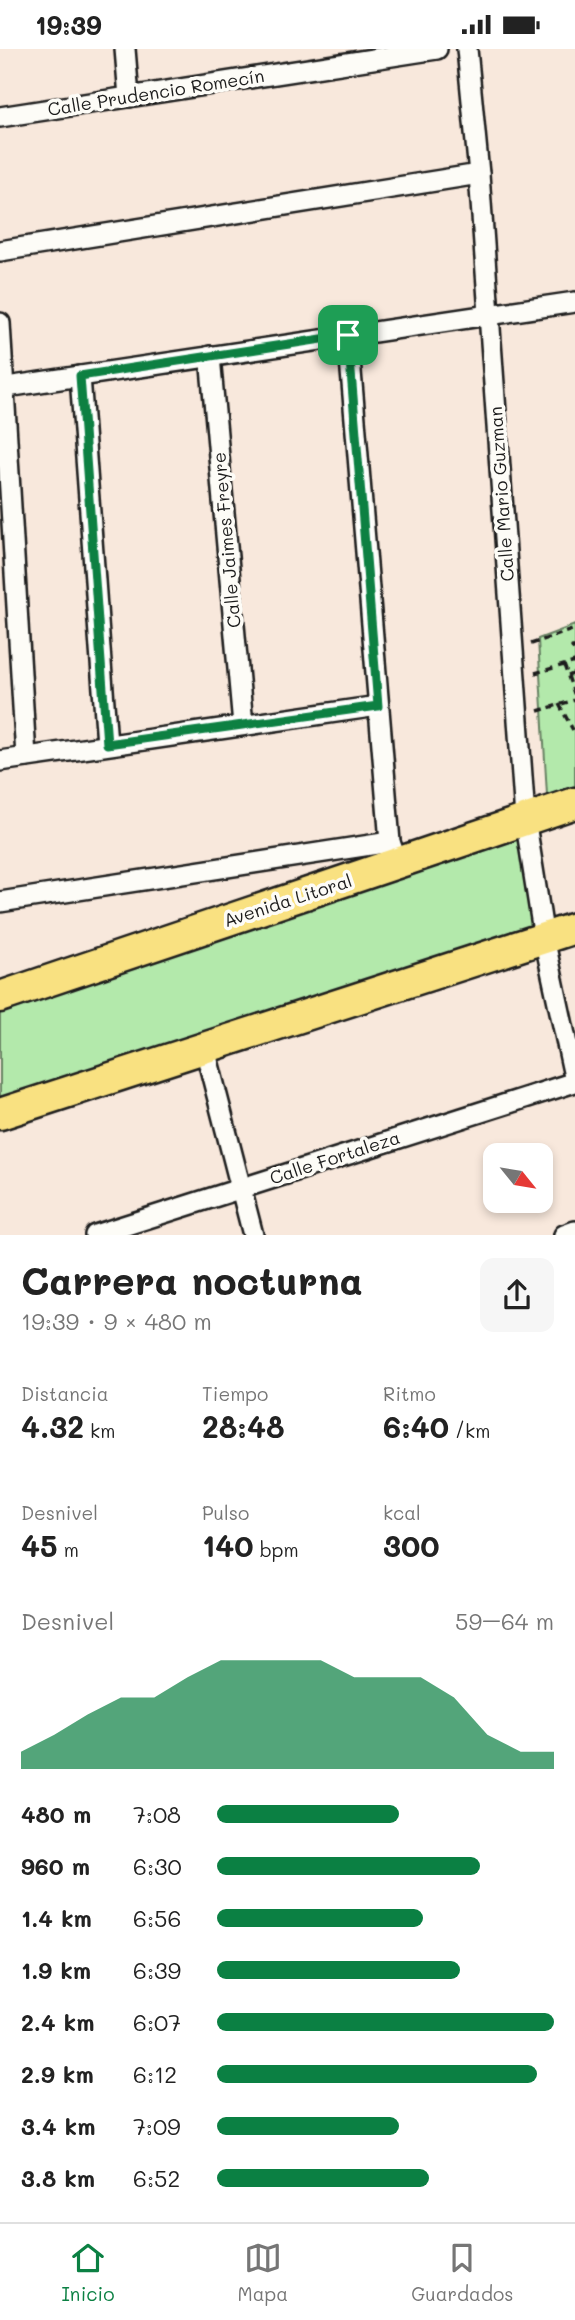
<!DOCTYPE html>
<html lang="es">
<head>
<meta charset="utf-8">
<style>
	:root { --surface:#fff; --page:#f6f6f6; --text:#222; --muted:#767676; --line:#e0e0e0; --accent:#0b8043 }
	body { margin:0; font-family:Mali,sans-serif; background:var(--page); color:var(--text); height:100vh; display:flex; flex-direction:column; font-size:26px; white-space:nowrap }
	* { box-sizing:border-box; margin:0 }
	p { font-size:23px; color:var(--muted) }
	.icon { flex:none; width:38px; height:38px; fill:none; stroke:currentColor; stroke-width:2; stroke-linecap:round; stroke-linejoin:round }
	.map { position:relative; height:1186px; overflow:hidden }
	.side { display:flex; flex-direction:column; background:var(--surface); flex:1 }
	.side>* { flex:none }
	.needle { width:46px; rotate:120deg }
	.fabs { position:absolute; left:483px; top:1094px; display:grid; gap:14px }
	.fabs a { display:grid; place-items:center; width:70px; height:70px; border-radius:14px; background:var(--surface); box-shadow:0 4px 10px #0003; font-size:35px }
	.pin { position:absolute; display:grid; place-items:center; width:60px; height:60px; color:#fff; margin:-30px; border-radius:14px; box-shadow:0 4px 10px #0006 }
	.round { display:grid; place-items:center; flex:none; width:74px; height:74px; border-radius:14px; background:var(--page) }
	.overview { display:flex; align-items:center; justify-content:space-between; height:119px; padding:0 21px }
	h1 { font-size:38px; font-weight:700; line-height:52px }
	.figures { display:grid; grid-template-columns:repeat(3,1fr); gap:10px; height:119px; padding:7px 21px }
	.figures div { display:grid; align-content:center }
	.figures b { font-size:30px; font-weight:700 }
	.figures small { font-size:19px; font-weight:400 }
	.figures p { font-size:19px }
	.chart { height:196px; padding:14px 21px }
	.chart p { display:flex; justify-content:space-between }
	.chart svg { width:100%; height:126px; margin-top:7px; fill:var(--accent); opacity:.7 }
	ul { padding:0 21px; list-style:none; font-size:23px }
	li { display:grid; grid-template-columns:112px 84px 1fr; align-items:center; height:52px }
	li i { height:18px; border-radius:9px; background:var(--accent) }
	.status { display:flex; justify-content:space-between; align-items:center; height:49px; padding:0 35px; background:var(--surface); direction:ltr }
	.status svg { height:19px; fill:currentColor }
	.menu { display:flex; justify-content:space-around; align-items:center; height:98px; border-top:2px solid var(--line); background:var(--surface); font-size:19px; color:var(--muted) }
	.menu a { display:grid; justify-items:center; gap:4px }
	.menu .current { color:var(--accent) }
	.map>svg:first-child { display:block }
</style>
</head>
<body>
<div class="status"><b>19:39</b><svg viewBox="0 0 49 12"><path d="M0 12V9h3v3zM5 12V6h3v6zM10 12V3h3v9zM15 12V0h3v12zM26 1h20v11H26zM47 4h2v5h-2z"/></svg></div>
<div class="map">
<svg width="575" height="1186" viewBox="0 0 575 1186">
	<rect width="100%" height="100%" fill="#f8e8dc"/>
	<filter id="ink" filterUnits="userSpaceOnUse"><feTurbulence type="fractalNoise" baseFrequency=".0143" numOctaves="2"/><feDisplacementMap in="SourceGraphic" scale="14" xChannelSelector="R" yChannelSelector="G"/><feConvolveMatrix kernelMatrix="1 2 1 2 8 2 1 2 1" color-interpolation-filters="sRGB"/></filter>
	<g filter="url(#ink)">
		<g fill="#b3e9ab" stroke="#688264" stroke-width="2">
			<path d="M 575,576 L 575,737 L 547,746 L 538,590 Z"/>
			<path d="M 527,785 L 533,880 L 0,1050 L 0,961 Z"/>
		</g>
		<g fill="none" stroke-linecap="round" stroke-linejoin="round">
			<defs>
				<g id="street">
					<path d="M 125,0 L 129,48"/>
					<path d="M 467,0 L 479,125 L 525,769 L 544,889 L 575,1032"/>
					<path d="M 0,68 L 437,0"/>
					<path d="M 0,202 L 479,125"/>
					<path d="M 0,274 L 26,708"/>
					<path d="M 348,286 L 390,793 L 398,815"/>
					<path d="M 210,307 L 243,676"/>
					<path d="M 80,327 L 107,695"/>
					<path d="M 0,339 L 575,253"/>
					<path d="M 0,712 L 378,657"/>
					<path d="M 0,853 L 390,793"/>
					<path d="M 205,1000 L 253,1186"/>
					<path d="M 95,1186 L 575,1033"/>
					<path d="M 564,1186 L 575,1182"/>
				</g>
				<g id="primary">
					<path d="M 0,948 L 575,754"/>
					<path d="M 0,1065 L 575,879"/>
				</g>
			</defs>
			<use href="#street" stroke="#1c1c1c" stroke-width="24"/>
			<use href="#primary" stroke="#1c1c1c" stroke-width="35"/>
			<g stroke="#1c1c1c" stroke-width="3.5" stroke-dasharray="7 5" stroke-linecap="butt">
				<path d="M 531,595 L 575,580"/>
				<path d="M 575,598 L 572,598 L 575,604"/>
				<path d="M 564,616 L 575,647"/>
				<path d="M 535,624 L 575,613"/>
				<path d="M 568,627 L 575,624"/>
				<path d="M 559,655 L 573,681"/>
				<path d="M 538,662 L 575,651"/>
			</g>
			<use href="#street" stroke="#fdfcf7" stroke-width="19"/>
			<use href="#primary" stroke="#f9e181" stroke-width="30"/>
		</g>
	</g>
	<g fill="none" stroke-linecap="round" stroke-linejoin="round" filter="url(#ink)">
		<defs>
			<path id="route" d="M 348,286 L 378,657 L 107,695 L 80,327 Z"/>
		</defs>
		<use href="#route" stroke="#fff" stroke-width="14"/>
		<use href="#route" stroke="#0b8043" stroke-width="9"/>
	</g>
	<g text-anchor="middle" stroke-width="7" stroke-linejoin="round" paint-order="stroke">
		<g font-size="18" fill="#1c1c1c" stroke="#fdfcf7">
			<text transform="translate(156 44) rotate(-9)" y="6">Calle Prudencio Romecín</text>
			<text transform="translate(502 445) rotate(-94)" y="6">Calle Mario Guzman</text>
			<text transform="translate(227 491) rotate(-95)" y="6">Calle Jaimes Freyre</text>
			<text transform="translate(288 852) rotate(-18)" y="6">Avenida Litoral</text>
			<text transform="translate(335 1109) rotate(-18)" y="6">Calle Fortaleza</text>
		</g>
	</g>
</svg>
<div class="fabs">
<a><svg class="needle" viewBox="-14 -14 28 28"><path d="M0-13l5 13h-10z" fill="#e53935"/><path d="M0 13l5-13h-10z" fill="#767676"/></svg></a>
</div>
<div class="pin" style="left:348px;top:286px;background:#1e9e55"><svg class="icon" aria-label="arrive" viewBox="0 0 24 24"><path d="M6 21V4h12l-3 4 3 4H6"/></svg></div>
</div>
<section class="side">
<div class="overview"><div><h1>Carrera nocturna</h1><p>19:39 · 9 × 480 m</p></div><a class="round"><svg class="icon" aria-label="share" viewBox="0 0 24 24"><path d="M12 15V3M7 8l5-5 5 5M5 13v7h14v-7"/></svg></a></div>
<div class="figures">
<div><p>Distancia</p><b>4.32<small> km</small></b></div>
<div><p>Tiempo</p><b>28:48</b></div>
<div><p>Ritmo</p><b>6:40<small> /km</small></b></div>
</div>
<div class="figures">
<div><p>Desnivel</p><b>45<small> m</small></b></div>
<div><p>Pulso</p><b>140<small> bpm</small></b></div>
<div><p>kcal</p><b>300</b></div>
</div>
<div class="chart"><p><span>Desnivel</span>59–64 m</p>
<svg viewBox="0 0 160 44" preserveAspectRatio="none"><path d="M0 44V38L10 32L20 25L30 19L40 19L50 12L60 6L70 6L80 6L90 6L100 12L110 12L120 12L130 19L140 32L150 38L160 38V44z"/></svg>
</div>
<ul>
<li><b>480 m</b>7:08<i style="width:54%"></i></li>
<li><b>960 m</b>6:30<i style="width:78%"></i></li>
<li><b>1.4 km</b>6:56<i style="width:61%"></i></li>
<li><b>1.9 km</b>6:39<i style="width:72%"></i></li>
<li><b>2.4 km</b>6:07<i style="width:100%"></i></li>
<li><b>2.9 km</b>6:12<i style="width:95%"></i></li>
<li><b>3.4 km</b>7:09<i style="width:54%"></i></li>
<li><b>3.8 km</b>6:52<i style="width:63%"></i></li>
</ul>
</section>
<nav class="menu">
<a class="current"><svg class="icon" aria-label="home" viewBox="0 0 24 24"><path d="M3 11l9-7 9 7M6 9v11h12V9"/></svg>Inicio</a>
<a><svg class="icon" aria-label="map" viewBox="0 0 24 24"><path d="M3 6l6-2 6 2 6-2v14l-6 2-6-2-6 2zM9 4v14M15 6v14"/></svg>Mapa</a>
<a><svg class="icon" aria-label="saved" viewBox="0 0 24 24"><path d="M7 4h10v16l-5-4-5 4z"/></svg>Guardados</a>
</nav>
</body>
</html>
